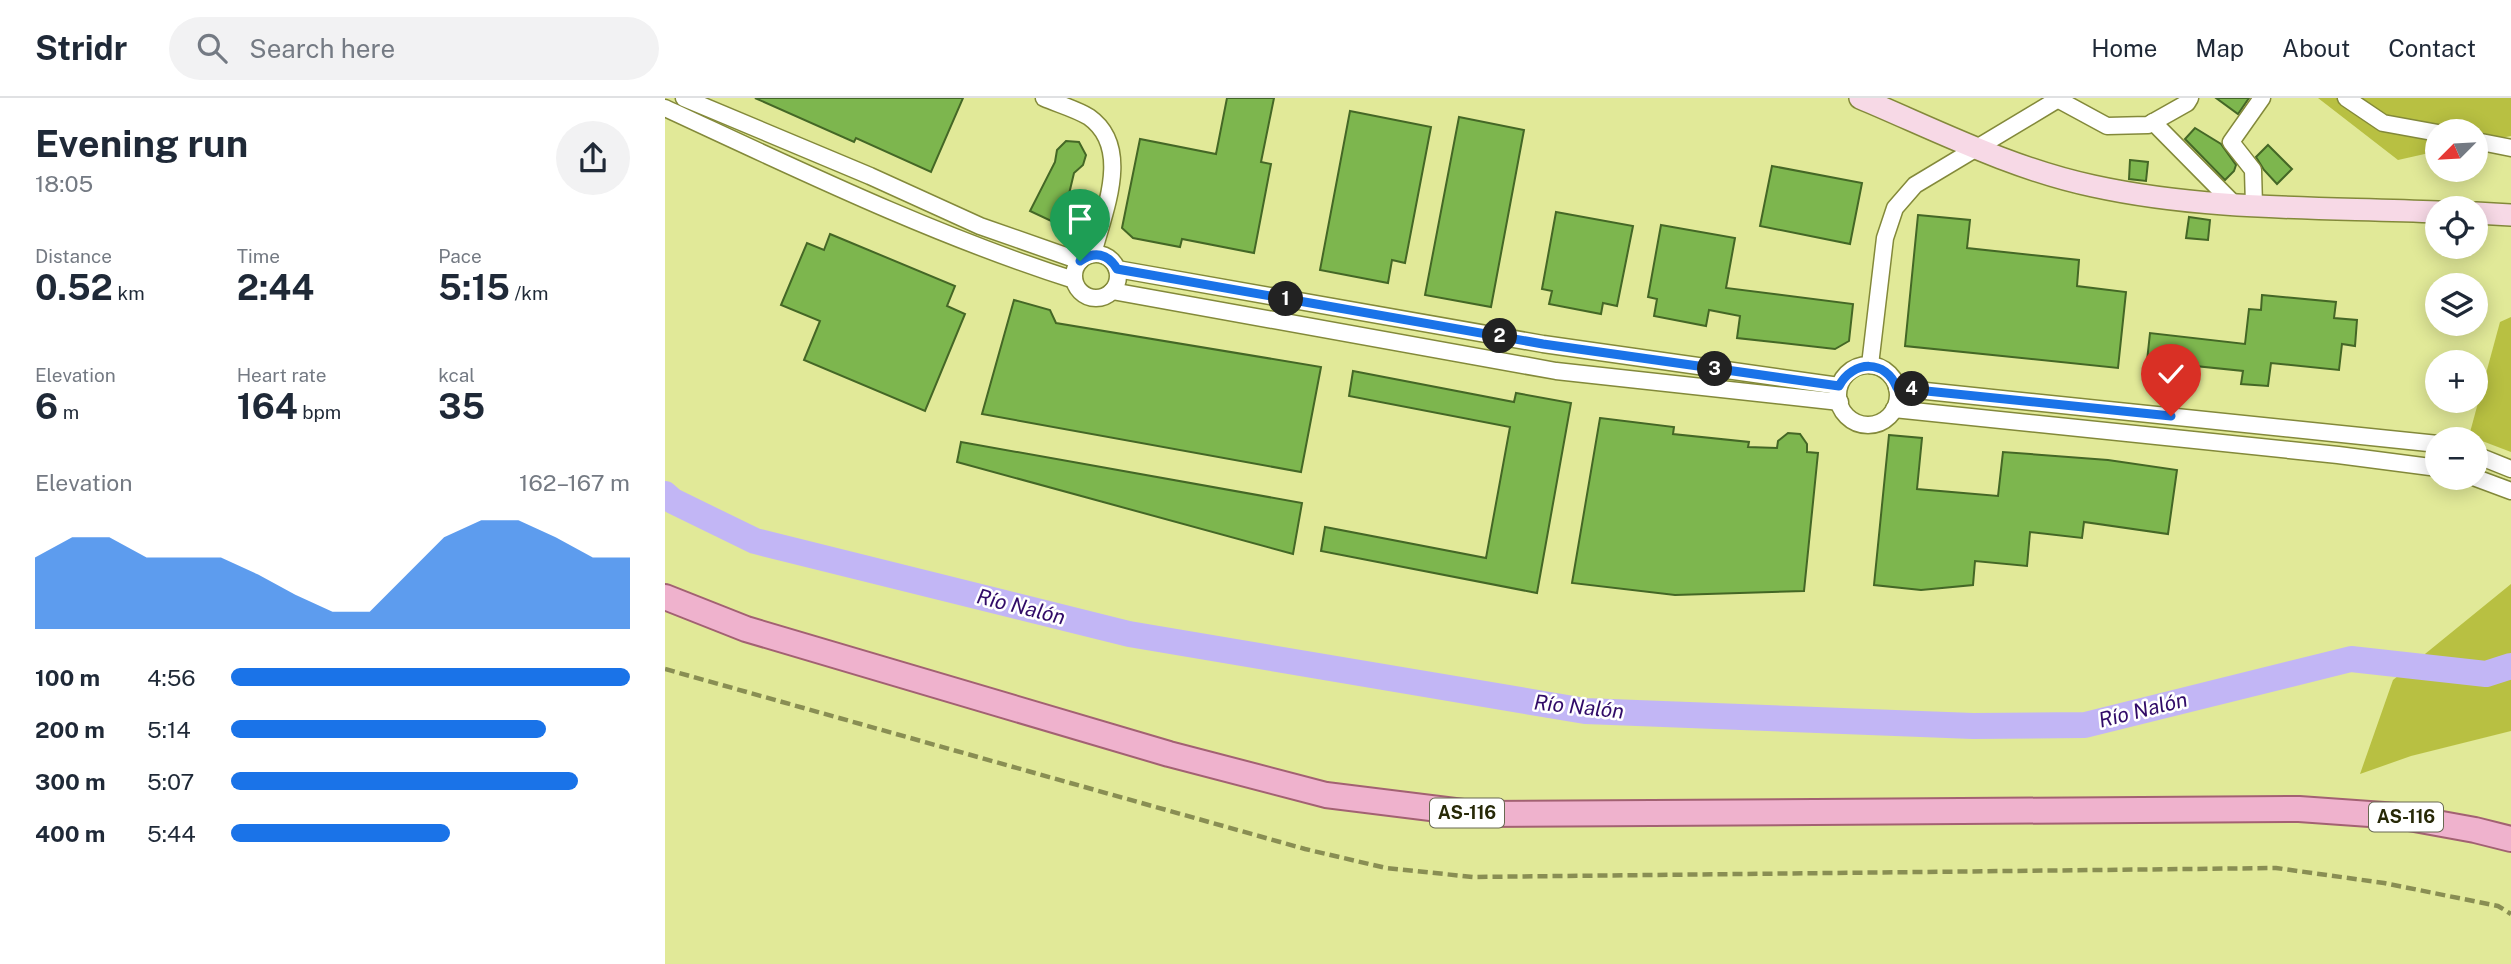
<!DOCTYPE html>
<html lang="en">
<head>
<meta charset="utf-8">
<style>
	:root { --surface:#fff; --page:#f2f2f3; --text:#1f2937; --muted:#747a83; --line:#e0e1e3; --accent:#1a73e8 }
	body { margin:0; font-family:"Public Sans",sans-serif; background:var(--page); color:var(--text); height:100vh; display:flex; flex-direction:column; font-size:26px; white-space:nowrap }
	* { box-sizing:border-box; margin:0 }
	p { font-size:23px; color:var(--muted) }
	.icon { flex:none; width:38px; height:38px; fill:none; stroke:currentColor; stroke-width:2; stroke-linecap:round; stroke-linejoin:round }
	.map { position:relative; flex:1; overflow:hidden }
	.details { display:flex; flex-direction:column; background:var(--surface); width:665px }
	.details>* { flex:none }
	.needle { width:46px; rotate:246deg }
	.tools { position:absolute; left:1760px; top:21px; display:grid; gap:14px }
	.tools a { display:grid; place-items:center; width:63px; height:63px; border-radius:50%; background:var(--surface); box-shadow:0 4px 18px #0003; font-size:35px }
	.pin { position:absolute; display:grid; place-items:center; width:60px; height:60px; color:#fff; margin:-72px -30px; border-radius:50% 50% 50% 0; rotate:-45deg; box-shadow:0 0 7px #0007 }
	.pin .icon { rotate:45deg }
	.km { position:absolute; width:35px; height:35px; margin:-18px; border-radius:50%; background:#222; color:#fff; font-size:19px; line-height:35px; text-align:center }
	.round { display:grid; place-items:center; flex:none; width:74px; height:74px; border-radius:37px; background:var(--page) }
	.head { display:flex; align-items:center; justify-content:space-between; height:119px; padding:0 35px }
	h1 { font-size:38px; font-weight:700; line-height:52px }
	.metrics { display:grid; grid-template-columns:repeat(3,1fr); gap:10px; height:119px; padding:7px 35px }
	.metrics div { display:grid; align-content:center }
	.metrics b { font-size:35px; font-weight:700 }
	.metrics small { font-size:19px; font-weight:400 }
	.metrics p { font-size:19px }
	.chart { height:196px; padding:14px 35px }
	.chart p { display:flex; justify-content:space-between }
	.chart svg { width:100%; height:126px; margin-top:7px; fill:var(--accent); opacity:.7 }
	ul { padding:0 35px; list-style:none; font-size:23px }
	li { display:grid; grid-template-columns:112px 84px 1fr; align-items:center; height:52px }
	li i { height:18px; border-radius:9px; background:var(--accent) }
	header { display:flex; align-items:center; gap:42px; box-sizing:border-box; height:98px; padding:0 35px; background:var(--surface); border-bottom:2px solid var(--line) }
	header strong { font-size:33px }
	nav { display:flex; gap:38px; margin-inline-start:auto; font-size:24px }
	.search { width:490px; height:63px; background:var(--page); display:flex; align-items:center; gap:18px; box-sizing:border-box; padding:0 24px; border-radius:38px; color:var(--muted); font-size:26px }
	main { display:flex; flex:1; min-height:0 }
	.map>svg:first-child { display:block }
</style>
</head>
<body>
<header>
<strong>Stridr</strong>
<div class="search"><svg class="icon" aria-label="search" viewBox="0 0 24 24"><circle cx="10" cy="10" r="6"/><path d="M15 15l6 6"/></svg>Search here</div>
<nav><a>Home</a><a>Map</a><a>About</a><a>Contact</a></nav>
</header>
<main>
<section class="details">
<div class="head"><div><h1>Evening run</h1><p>18:05</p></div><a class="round"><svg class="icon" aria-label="share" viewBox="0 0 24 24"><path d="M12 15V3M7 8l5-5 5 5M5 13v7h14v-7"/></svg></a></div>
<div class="metrics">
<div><p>Distance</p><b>0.52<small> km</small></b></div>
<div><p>Time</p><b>2:44</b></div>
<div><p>Pace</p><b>5:15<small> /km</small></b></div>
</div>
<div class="metrics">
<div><p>Elevation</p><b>6<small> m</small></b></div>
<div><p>Heart rate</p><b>164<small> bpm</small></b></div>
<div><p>kcal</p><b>35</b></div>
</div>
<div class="chart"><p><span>Elevation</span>162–167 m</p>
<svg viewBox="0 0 160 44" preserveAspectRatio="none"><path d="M0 44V19L10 12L20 12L30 19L40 19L50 19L60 25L70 32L80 38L90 38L100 25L110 12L120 6L130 6L140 12L150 19L160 19V44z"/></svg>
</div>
<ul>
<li><b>100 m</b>4:56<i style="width:100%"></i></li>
<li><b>200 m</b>5:14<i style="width:79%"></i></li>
<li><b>300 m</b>5:07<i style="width:87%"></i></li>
<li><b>400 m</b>5:44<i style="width:55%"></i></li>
</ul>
</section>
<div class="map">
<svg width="1846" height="866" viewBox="0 0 1846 866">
	<rect width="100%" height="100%" fill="#e1e998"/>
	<g fill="#b8c042">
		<path d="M 1653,0 L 1846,0 L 1846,38 L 1811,45 L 1811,33 L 1773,33 L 1773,53 L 1733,62 Z"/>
		<path d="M 1846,219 L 1846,354 L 1804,338 L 1835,224 Z"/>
		<path d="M 1846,486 L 1846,633 L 1746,658 L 1695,676 L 1728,582 Z"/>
	</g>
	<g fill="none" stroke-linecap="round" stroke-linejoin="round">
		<path stroke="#c2b6f5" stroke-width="26" d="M 0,396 L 8,403 L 90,443 L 464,536 L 920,613 L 1308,628 L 1420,627 L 1686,561 L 1821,576 L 1846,568"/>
	</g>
	<g fill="#7db64e" stroke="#446726" stroke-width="2">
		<path d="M 90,0 L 298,0 L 266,74 L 191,40 L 189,44 Z"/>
		<path d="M 562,0 L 609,0 L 596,64 L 606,66 L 589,155 L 517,141 L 515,149 L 468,140 L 457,130 L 475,41 L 551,56 Z"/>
		<path d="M 1551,0 L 1584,0 L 1573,16 Z"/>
		<path d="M 685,13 L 766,29 L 740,165 L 727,162 L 723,185 L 655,172 Z"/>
		<path d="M 794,19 L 859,32 L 826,209 L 760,197 Z"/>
		<path d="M 1530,30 L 1556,46 L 1571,67 L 1569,73 L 1560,82 L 1520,41 Z"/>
		<path d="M 401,43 L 414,44 L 421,57 L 418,67 L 409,75 L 404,96 L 412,103 L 401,130 L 365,113 L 390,64 L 392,52 Z"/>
		<path d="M 1603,47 L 1627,71 L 1612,86 L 1599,72 L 1591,59 Z"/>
		<path d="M 1465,62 L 1483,64 L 1481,83 L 1464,81 Z"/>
		<path d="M 1107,68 L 1197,85 L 1185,146 L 1095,128 Z"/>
		<path d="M 891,114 L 968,128 L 952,208 L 938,205 L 936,216 L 884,206 L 887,193 L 877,191 Z"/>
		<path d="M 1253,117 L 1305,122 L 1302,150 L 1414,162 L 1412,188 L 1461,194 L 1453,270 L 1240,248 Z"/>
		<path d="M 1524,119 L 1545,122 L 1543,142 L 1521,140 Z"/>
		<path d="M 996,127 L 1070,140 L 1061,190 L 1188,206 L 1184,243 L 1170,251 L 1072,240 L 1075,218 L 1044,212 L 1041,228 L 989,218 L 992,201 L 983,199 Z"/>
		<path d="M 165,136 L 290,188 L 282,208 L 300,216 L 260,313 L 139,262 L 155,223 L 116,207 L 142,145 L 159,152 Z"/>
		<path d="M 1597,197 L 1671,204 L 1669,220 L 1692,222 L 1690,248 L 1677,246 L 1674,272 L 1606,265 L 1603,288 L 1576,286 L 1578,273 L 1482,263 L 1485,235 L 1580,246 L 1584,211 L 1596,212 Z"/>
		<path d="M 349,202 L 385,212 L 391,225 L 656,269 L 636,374 L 317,316 Z"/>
		<path d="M 688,273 L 849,304 L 851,295 L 906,305 L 872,495 L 656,453 L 660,429 L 821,460 L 845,329 L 684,298 Z"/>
		<path d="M 935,320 L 1009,329 L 1008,336 L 1084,344 L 1083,349 L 1112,350 L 1113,343 L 1123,335 L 1135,336 L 1142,346 L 1142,354 L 1153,355 L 1139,493 L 1010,497 L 907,485 Z"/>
		<path d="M 1224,337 L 1257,340 L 1252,391 L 1333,398 L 1338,354 L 1443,362 L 1512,372 L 1503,436 L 1419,424 L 1417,440 L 1365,434 L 1362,468 L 1310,463 L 1308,487 L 1256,492 L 1209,487 Z"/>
		<path d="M 296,344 L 637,405 L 628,456 L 292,364 Z"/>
	</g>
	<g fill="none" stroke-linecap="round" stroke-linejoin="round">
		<defs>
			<g id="street">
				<path d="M 19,0 L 205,78 L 315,128 L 415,163"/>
				<path d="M 379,0 C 393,6 411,11 424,19 C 468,50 438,115 428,156"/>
				<path d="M 1681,0 L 1718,25 L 1773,35"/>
				<path d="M 1394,2 L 1442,28 L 1483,27 L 1522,5 L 1525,0"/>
				<path d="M 0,10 C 134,72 268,137 409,182"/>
				<path d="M 1488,24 L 1570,107"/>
				<path d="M 1811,43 L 1846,50"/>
				<path d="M 1589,108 L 1588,72 L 1566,44 L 1597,0"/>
				<circle cx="431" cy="178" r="22"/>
				<path d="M 452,171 L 878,246 L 1174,288"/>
				<path d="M 447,193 L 891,273 L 1175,304"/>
				<path d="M 1205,267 L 1220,140 L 1230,110 L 1250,87 L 1395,0"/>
				<circle cx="1203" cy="297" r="30"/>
				<path d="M 1232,290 L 1773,346"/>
				<path d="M 1229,311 L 1673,357 L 1773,370"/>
				<path d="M 1811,357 L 1846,371"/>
				<path d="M 1811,380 L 1846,393"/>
			</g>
			<g id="secondary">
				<path d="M 1195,0 C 1271,32 1347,71 1428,88 C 1542,113 1657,109 1773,114"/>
				<path d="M 1811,115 L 1846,117"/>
			</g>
			<path id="primary" d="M 0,499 L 81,531 L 504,656 L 661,697 L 814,716 L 1634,711 L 1733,718 L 1810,732 L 1846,741"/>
		</defs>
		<use href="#street" stroke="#83893a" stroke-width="19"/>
		<use href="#secondary" stroke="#83893a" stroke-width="24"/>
		<use href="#primary" stroke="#a26172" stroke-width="28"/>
		<use href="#street" stroke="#fff" stroke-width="16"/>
		<use href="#secondary" stroke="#f7d9e6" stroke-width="21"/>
		<use href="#primary" stroke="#efb2cd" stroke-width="24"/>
		<path stroke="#898e53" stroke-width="4.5" stroke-dasharray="10 5" stroke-linecap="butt" d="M 0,571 L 640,751 L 721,770 L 808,779 L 1611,770 L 1719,785 L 1833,808 L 1846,816"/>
	</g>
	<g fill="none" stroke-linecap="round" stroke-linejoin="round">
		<defs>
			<path id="route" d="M 415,163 C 429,153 443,155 452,171 L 878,246 L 1174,288 C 1188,262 1221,261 1232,290 L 1506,318"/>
		</defs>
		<use href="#route" stroke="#fff" stroke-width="14"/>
		<use href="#route" stroke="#1a73e8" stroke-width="9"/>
	</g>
	<g text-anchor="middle" stroke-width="5" stroke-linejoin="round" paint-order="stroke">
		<g fill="#fff" stroke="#686951" stroke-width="2">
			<rect x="765" y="700.5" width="74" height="29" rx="5"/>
			<rect x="1704" y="704.5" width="74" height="29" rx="5"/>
		</g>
		<g font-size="18" font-weight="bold" fill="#272907">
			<text x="802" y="721">AS-116</text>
			<text x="1741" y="725">AS-116</text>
		</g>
		<g font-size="21" font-style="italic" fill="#310b68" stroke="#fff">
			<text transform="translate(356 509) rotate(14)" y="7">Río Nalón</text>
			<text transform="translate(914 609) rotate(6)" y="7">Río Nalón</text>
			<text transform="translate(1478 612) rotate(-14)" y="7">Río Nalón</text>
		</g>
	</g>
</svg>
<div class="tools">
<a><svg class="needle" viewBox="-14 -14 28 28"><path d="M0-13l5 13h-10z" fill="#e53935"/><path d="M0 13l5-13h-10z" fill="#747a83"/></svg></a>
<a><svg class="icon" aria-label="locate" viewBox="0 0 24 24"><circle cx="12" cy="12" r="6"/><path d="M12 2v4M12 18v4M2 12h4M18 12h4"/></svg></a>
<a><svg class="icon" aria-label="layers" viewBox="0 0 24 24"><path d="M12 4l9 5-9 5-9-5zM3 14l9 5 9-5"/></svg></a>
<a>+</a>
<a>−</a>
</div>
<div class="pin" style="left:415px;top:163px;background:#1e9e55"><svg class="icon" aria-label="arrive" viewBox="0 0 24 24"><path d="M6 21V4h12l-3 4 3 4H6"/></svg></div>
<div class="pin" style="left:1506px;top:318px;background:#d93025"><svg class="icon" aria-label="check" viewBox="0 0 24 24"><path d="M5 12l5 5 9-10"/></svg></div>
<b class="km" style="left:621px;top:201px">1</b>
<b class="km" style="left:835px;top:238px">2</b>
<b class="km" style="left:1050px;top:271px">3</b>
<b class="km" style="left:1247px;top:291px">4</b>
</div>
</main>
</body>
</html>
